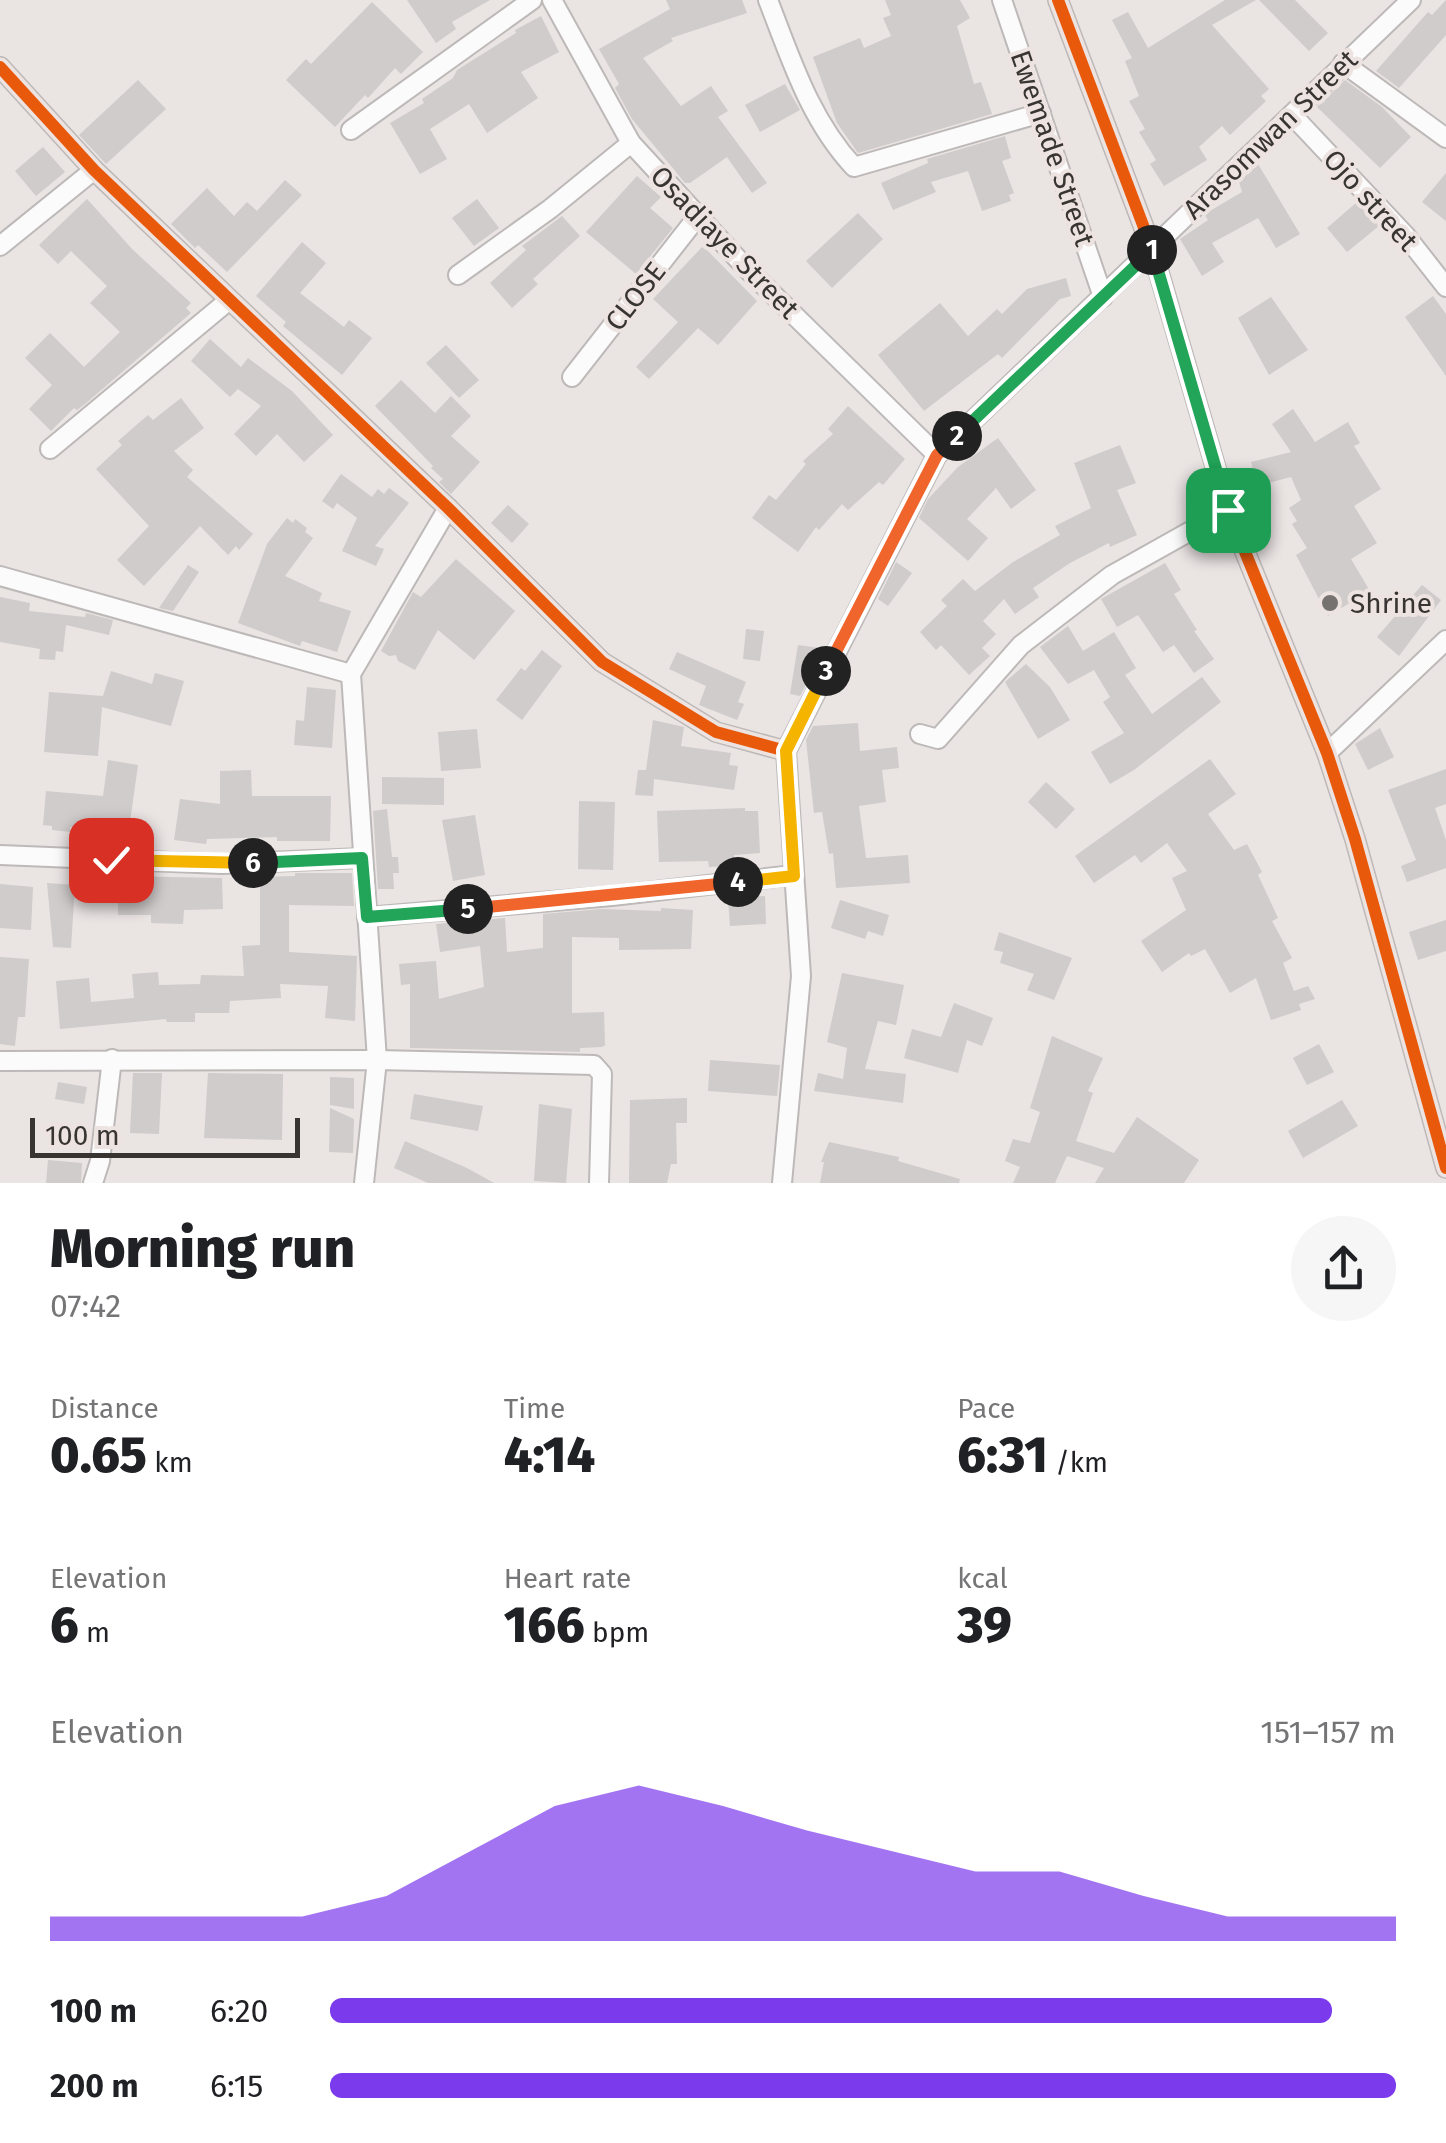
<!DOCTYPE html>
<html lang="en">
<head>
<meta charset="utf-8">
<style>
	:root { --surface:#fff; --page:#f6f6f6; --text:#202124; --muted:#757577; --accent:#7c3aed }
	body { margin:0; font-family:"Fira Sans",sans-serif; background:var(--page); color:var(--text); height:100vh; display:flex; flex-direction:column; font-size:38px; white-space:nowrap }
	* { box-sizing:border-box; margin:0 }
	p { font-size:32px; color:var(--muted) }
	.icon { flex:none; width:55px; height:55px; fill:none; stroke:currentColor; stroke-width:2; stroke-linecap:round; stroke-linejoin:round }
	.map { position:relative; height:1183px; overflow:hidden }
	.side { display:flex; flex-direction:column; background:var(--surface); flex:1 }
	.side>* { flex:none }
	.scale { position:absolute; left:30px; bottom:25px; width:270px; box-sizing:border-box; padding-left:10px; border:5px solid #373432; border-top:0; font-size:28px; line-height:35px; white-space:nowrap; color:#373432; -webkit-text-stroke:8px #ede3e0; paint-order:stroke }
	.pin { position:absolute; display:grid; place-items:center; width:85px; height:85px; color:#fff; margin:-42px; border-radius:20px; box-shadow:0 5px 15px #0006 }
	.km { position:absolute; width:50px; height:50px; margin:-25px; border-radius:50%; background:#222; color:#fff; font-size:28px; line-height:50px; text-align:center }
	.round { display:grid; place-items:center; flex:none; width:105px; height:105px; border-radius:52px; background:var(--page) }
	.headline { display:flex; align-items:center; justify-content:space-between; height:170px; padding:0 50px }
	h1 { font-size:55px; font-weight:800; line-height:75px }
	.metrics { display:grid; grid-template-columns:repeat(3,1fr); gap:15px; height:170px; padding:10px 50px }
	.metrics div { display:grid; align-content:center }
	.metrics b { font-size:50px; font-weight:800 }
	.metrics small { font-size:28px; font-weight:400 }
	.metrics p { font-size:28px }
	.chart { height:280px; padding:20px 50px }
	.chart p { display:flex; justify-content:space-between }
	.chart svg { width:100%; height:180px; margin-top:10px; fill:var(--accent); opacity:.7 }
	ul { padding:0 50px; list-style:none; font-size:32px }
	li { display:grid; grid-template-columns:160px 120px 1fr; align-items:center; height:75px }
	li i { height:25px; border-radius:12px; background:var(--accent) }
	.map>svg:first-child { display:block }
</style>
</head>
<body>
<div class="map">
<svg width="1446" height="1183" viewBox="0 0 1446 1183">
	<rect width="100%" height="100%" fill="#eae4e3"/>
	<g fill="#d0cccb">
		<path d="M 407,0 L 490,0 L 452,22 L 456,29 L 436,43 Z"/>
		<path d="M 666,0 L 742,0 L 747,13 L 671,38 L 673,41 L 643,58 L 681,106 L 711,86 L 728,111 L 718,117 L 767,183 L 752,193 L 727,157 L 690,183 L 685,183 L 632,119 L 615,88 L 619,84 L 599,49 L 670,9 Z"/>
		<path d="M 885,0 L 960,0 L 970,18 L 957,26 L 974,84 L 981,82 L 992,114 L 858,153 L 837,123 L 813,57 L 860,38 L 864,48 L 891,36 L 883,18 L 891,15 Z"/>
		<path d="M 1225,0 L 1256,0 L 1212,25 L 1269,89 L 1261,96 L 1266,101 L 1230,135 L 1222,126 L 1199,147 L 1207,160 L 1164,186 L 1150,164 L 1156,160 L 1139,132 L 1145,129 L 1129,101 L 1139,96 L 1125,61 L 1132,58 L 1112,20 L 1128,12 L 1148,48 Z"/>
		<path d="M 1259,0 L 1295,0 L 1328,33 L 1309,51 Z"/>
		<path d="M 1446,0 L 1446,35 L 1399,88 L 1376,71 L 1428,12 L 1432,15 Z"/>
		<path d="M 372,2 L 423,52 L 401,74 L 395,68 L 368,98 L 365,95 L 335,127 L 286,80 L 306,59 L 311,64 Z"/>
		<path d="M 541,16 L 559,52 L 521,72 L 538,98 L 487,133 L 469,104 L 430,129 L 447,159 L 420,174 L 390,123 L 424,103 L 422,99 L 453,78 L 457,70 L 516,33 L 515,30 Z"/>
		<path d="M 138,80 L 166,109 L 106,164 L 79,135 Z"/>
		<path d="M 1345,80 L 1382,107 L 1411,137 L 1380,168 L 1317,107 Z"/>
		<path d="M 785,84 L 800,110 L 760,132 L 745,105 Z"/>
		<path d="M 1005,136 L 1011,158 L 1002,161 L 1014,193 L 1009,195 L 1011,201 L 982,211 L 968,171 L 931,182 L 936,192 L 893,210 L 881,183 L 928,163 L 927,159 Z"/>
		<path d="M 43,147 L 65,172 L 36,196 L 15,171 Z"/>
		<path d="M 1258,164 L 1300,234 L 1276,248 L 1258,218 L 1212,243 L 1224,262 L 1202,276 L 1180,239 L 1208,220 L 1205,215 L 1210,211 L 1242,192 L 1239,182 Z"/>
		<path d="M 1446,173 L 1446,221 L 1422,202 Z"/>
		<path d="M 637,176 L 661,197 L 650,208 L 673,228 L 636,274 L 586,232 Z"/>
		<path d="M 285,180 L 302,195 L 227,272 L 198,245 L 195,248 L 171,224 L 207,188 L 234,216 L 247,202 L 257,211 Z"/>
		<path d="M 87,199 L 133,250 L 191,303 L 186,308 L 191,313 L 85,404 L 77,410 L 74,408 L 51,431 L 29,409 L 52,385 L 25,358 L 50,333 L 84,367 L 120,332 L 90,303 L 107,286 L 71,251 L 58,264 L 39,245 Z"/>
		<path d="M 477,199 L 499,228 L 474,246 L 452,218 Z"/>
		<path d="M 1357,202 L 1379,226 L 1347,252 L 1327,228 Z"/>
		<path d="M 858,213 L 883,239 L 832,288 L 806,261 Z"/>
		<path d="M 562,216 L 580,236 L 533,279 L 538,284 L 512,308 L 490,283 L 526,250 L 522,246 Z"/>
		<path d="M 302,242 L 326,263 L 300,293 L 344,327 L 349,320 L 372,338 L 342,375 L 283,326 L 286,322 L 256,296 Z"/>
		<path d="M 703,246 L 757,301 L 718,345 L 698,328 L 649,379 L 636,367 L 678,322 L 653,299 Z"/>
		<path d="M 1066,278 L 1071,296 L 1060,299 L 1002,358 L 998,354 L 924,411 L 878,355 L 940,303 L 968,336 L 997,309 L 1002,314 L 1027,289 Z"/>
		<path d="M 1433,296 L 1446,314 L 1446,376 L 1405,317 Z"/>
		<path d="M 1271,297 L 1308,350 L 1269,375 L 1238,318 Z"/>
		<path d="M 210,339 L 241,367 L 248,358 L 292,391 L 333,435 L 304,462 L 277,434 L 256,456 L 234,434 L 261,406 L 238,389 L 230,397 L 191,361 Z"/>
		<path d="M 446,345 L 479,380 L 459,398 L 426,363 Z"/>
		<path d="M 401,380 L 435,413 L 451,396 L 471,416 L 451,436 L 480,462 L 451,494 L 439,482 L 443,479 L 431,468 L 433,466 L 375,406 Z"/>
		<path d="M 181,398 L 204,428 L 174,451 L 193,470 L 187,477 L 253,534 L 239,550 L 236,546 L 228,555 L 200,526 L 144,586 L 117,560 L 149,526 L 96,469 L 122,445 L 118,441 L 148,415 L 153,420 Z"/>
		<path d="M 848,406 L 905,459 L 883,485 L 879,482 L 848,510 L 842,504 L 819,530 L 816,527 L 798,552 L 752,518 L 769,495 L 776,500 L 806,464 L 803,461 L 833,434 L 828,429 Z"/>
		<path d="M 1293,409 L 1315,442 L 1348,422 L 1360,443 L 1354,446 L 1381,489 L 1354,506 L 1377,543 L 1351,559 L 1370,591 L 1328,616 L 1296,555 L 1307,548 L 1292,524 L 1297,521 L 1289,508 L 1301,500 L 1291,477 L 1257,486 L 1251,462 L 1291,452 L 1272,424 Z"/>
		<path d="M 998,438 L 1036,490 L 1011,509 L 996,488 L 967,519 L 988,538 L 968,561 L 919,518 L 928,499 L 958,467 Z"/>
		<path d="M 1120,445 L 1136,483 L 1117,490 L 1137,535 L 1110,547 L 1109,543 L 1070,563 L 1033,588 L 1039,597 L 1015,614 L 1004,599 L 983,621 L 996,634 L 982,648 L 990,656 L 969,675 L 941,645 L 936,650 L 920,632 L 947,606 L 941,600 L 963,579 L 975,591 L 1013,562 L 1060,535 L 1055,526 L 1091,508 L 1074,463 Z"/>
		<path d="M 341,474 L 372,497 L 378,489 L 384,494 L 389,488 L 409,503 L 375,546 L 384,549 L 376,566 L 342,551 L 357,518 L 337,503 L 333,509 L 322,501 Z"/>
		<path d="M 508,505 L 529,524 L 512,543 L 491,523 Z"/>
		<path d="M 287,518 L 293,523 L 295,519 L 307,528 L 305,532 L 313,538 L 285,576 L 322,593 L 319,601 L 351,611 L 337,652 L 302,641 L 300,646 L 238,623 L 267,544 Z"/>
		<path d="M 456,559 L 515,611 L 474,660 L 438,630 L 415,670 L 398,661 L 396,655 L 389,656 L 381,651 L 413,592 L 421,597 Z"/>
		<path d="M 896,562 L 912,573 L 888,606 L 878,599 Z"/>
		<path d="M 1165,563 L 1181,590 L 1174,594 L 1197,630 L 1194,631 L 1214,659 L 1194,673 L 1174,645 L 1163,652 L 1138,615 L 1117,627 L 1101,599 Z"/>
		<path d="M 188,565 L 199,572 L 173,611 L 159,608 Z"/>
		<path d="M 1422,585 L 1441,600 L 1399,656 L 1377,637 Z"/>
		<path d="M 0,597 L 30,603 L 29,611 L 85,617 L 86,613 L 113,620 L 109,635 L 66,625 L 63,652 L 56,651 L 55,660 L 39,659 L 40,649 L 0,642 Z"/>
		<path d="M 1068,626 L 1083,651 L 1114,632 L 1136,668 L 1125,675 L 1152,714 L 1202,677 L 1221,702 L 1134,770 L 1110,784 L 1091,752 L 1124,733 L 1103,702 L 1110,697 L 1094,670 L 1068,684 L 1040,647 Z"/>
		<path d="M 746,629 L 764,631 L 760,661 L 743,659 Z"/>
		<path d="M 798,645 L 819,648 L 816,665 L 800,696 L 790,694 Z"/>
		<path d="M 542,650 L 562,666 L 522,720 L 496,700 L 521,668 L 525,671 Z"/>
		<path d="M 677,652 L 746,682 L 738,702 L 744,704 L 737,720 L 699,705 L 706,686 L 669,669 Z"/>
		<path d="M 1026,664 L 1050,687 L 1070,720 L 1038,739 L 1005,682 Z"/>
		<path d="M 111,671 L 152,684 L 155,673 L 184,681 L 171,726 L 102,707 L 98,756 L 44,752 L 49,692 L 103,696 Z"/>
		<path d="M 307,687 L 336,690 L 332,748 L 294,745 L 296,720 L 304,721 Z"/>
		<path d="M 653,720 L 684,727 L 681,746 L 731,753 L 729,765 L 738,766 L 734,790 L 654,779 L 653,796 L 635,795 L 638,770 L 646,770 Z"/>
		<path d="M 858,723 L 860,751 L 897,747 L 899,768 L 882,770 L 886,802 L 859,806 L 866,858 L 908,855 L 910,883 L 836,888 L 833,853 L 829,854 L 822,812 L 814,813 L 806,740 L 813,726 Z"/>
		<path d="M 1380,728 L 1394,757 L 1368,770 L 1355,744 Z"/>
		<path d="M 477,729 L 481,768 L 441,771 L 438,732 Z"/>
		<path d="M 1210,759 L 1236,794 L 1208,814 L 1234,850 L 1247,844 L 1262,872 L 1258,875 L 1278,918 L 1272,921 L 1292,958 L 1283,963 L 1294,991 L 1308,986 L 1315,999 L 1299,1004 L 1301,1010 L 1271,1020 L 1256,978 L 1230,993 L 1205,949 L 1191,956 L 1189,953 L 1162,972 L 1141,941 L 1186,910 L 1172,878 L 1187,871 L 1167,843 L 1141,863 L 1135,855 L 1094,883 L 1075,856 Z"/>
		<path d="M 108,760 L 138,765 L 128,836 L 98,832 L 98,829 L 70,827 L 70,832 L 52,830 L 52,826 L 43,825 L 46,791 L 103,796 Z"/>
		<path d="M 1446,769 L 1446,804 L 1435,808 L 1446,840 L 1446,868 L 1407,882 L 1401,866 L 1416,860 L 1388,790 Z"/>
		<path d="M 251,770 L 252,796 L 331,796 L 330,841 L 277,841 L 277,837 L 207,839 L 206,844 L 174,840 L 180,799 L 220,804 L 220,771 Z"/>
		<path d="M 382,777 L 444,778 L 444,805 L 382,804 Z"/>
		<path d="M 1046,782 L 1075,809 L 1056,829 L 1028,802 Z"/>
		<path d="M 579,801 L 615,802 L 613,870 L 578,869 Z"/>
		<path d="M 745,808 L 745,811 L 758,811 L 760,853 L 734,855 L 734,866 L 709,867 L 708,861 L 659,862 L 657,811 Z"/>
		<path d="M 387,809 L 392,857 L 398,857 L 399,873 L 393,873 L 394,889 L 378,889 L 373,811 Z"/>
		<path d="M 475,815 L 485,875 L 453,881 L 442,820 Z"/>
		<path d="M 295,873 L 352,873 L 354,906 L 289,905 L 289,952 L 357,956 L 355,1021 L 325,1018 L 328,986 L 280,984 L 281,998 L 230,1001 L 229,1013 L 195,1013 L 195,1022 L 167,1022 L 166,1019 L 60,1029 L 56,981 L 89,978 L 91,1002 L 134,998 L 132,974 L 158,972 L 159,985 L 200,984 L 201,975 L 244,976 L 242,946 L 260,945 L 260,877 L 295,876 Z"/>
		<path d="M 118,876 L 222,878 L 223,909 L 184,910 L 183,924 L 151,923 L 151,915 L 118,915 Z"/>
		<path d="M 47,883 L 75,885 L 71,948 L 53,947 Z"/>
		<path d="M 0,884 L 33,887 L 31,930 L 0,928 Z"/>
		<path d="M 765,896 L 766,924 L 730,926 L 728,899 Z"/>
		<path d="M 840,900 L 889,915 L 883,936 L 868,931 L 865,939 L 831,928 Z"/>
		<path d="M 661,908 L 693,910 L 691,949 L 619,950 L 619,938 L 572,937 L 572,1013 L 604,1012 L 605,1045 L 602,1047 L 580,1048 L 580,1052 L 410,1048 L 410,984 L 401,985 L 399,964 L 436,961 L 439,999 L 484,987 L 480,946 L 440,952 L 436,924 L 505,918 L 507,952 L 543,948 L 543,914 L 602,909 L 661,911 Z"/>
		<path d="M 1446,920 L 1446,951 L 1418,960 L 1409,932 Z"/>
		<path d="M 999,932 L 1072,958 L 1054,1000 L 1027,990 L 1034,974 L 1000,963 L 1003,952 L 994,950 Z"/>
		<path d="M 0,957 L 29,959 L 25,1017 L 18,1017 L 15,1046 L 0,1044 Z"/>
		<path d="M 842,973 L 904,985 L 896,1025 L 878,1021 L 865,1069 L 906,1074 L 903,1103 L 814,1091 L 818,1073 L 843,1079 L 847,1048 L 827,1042 Z"/>
		<path d="M 954,1003 L 993,1018 L 982,1046 L 967,1040 L 958,1073 L 904,1058 L 912,1029 L 941,1037 Z"/>
		<path d="M 1052,1036 L 1103,1058 L 1088,1091 L 1093,1093 L 1076,1141 L 1114,1153 L 1137,1117 L 1199,1160 L 1184,1183 L 1095,1183 L 1104,1168 L 1067,1156 L 1055,1183 L 1013,1183 L 1020,1167 L 1005,1161 L 1013,1139 L 1030,1143 L 1040,1112 L 1030,1108 Z"/>
		<path d="M 1319,1044 L 1334,1072 L 1307,1085 L 1293,1058 Z"/>
		<path d="M 710,1060 L 780,1065 L 777,1096 L 708,1091 Z"/>
		<path d="M 133,1073 L 162,1073 L 159,1134 L 130,1133 Z"/>
		<path d="M 208,1073 L 283,1074 L 282,1140 L 204,1138 Z"/>
		<path d="M 330,1077 L 354,1078 L 354,1109 L 330,1105 Z"/>
		<path d="M 58,1082 L 87,1087 L 84,1104 L 55,1099 Z"/>
		<path d="M 414,1094 L 483,1106 L 478,1131 L 410,1119 Z"/>
		<path d="M 687,1098 L 687,1123 L 676,1123 L 677,1164 L 671,1164 L 667,1183 L 629,1183 L 630,1100 Z"/>
		<path d="M 1342,1100 L 1358,1126 L 1303,1158 L 1288,1131 Z"/>
		<path d="M 539,1104 L 572,1109 L 566,1183 L 534,1181 Z"/>
		<path d="M 330,1108 L 354,1119 L 353,1153 L 329,1152 Z"/>
		<path d="M 405,1141 L 467,1168 L 494,1183 L 428,1183 L 394,1168 Z"/>
		<path d="M 829,1142 L 899,1157 L 898,1161 L 960,1179 L 959,1183 L 820,1183 L 824,1162 L 821,1162 Z"/>
		<path d="M 48,1160 L 82,1163 L 81,1183 L 46,1183 Z"/>
	</g>
	<g fill="none" stroke-linecap="round" stroke-linejoin="round">
		<defs>
			<g id="street">
				<path d="M 552,0 L 631,143 L 747,269 L 937,455"/>
				<path d="M 768,0 C 791,59 810,120 854,167 L 1041,113"/>
				<path d="M 1002,0 L 1103,297"/>
				<path d="M 1058,0 L 1152,249 L 1228,510 L 1327,753 L 1355,839 L 1446,1168"/>
				<path d="M 1343,63 L 1446,138"/>
				<path d="M 0,67 L 94,170 L 448,508 L 602,662 L 716,732 L 786,751"/>
				<path d="M 1293,116 L 1406,236 L 1446,287"/>
				<path d="M 351,130 L 532,0"/>
				<path d="M 0,246 L 94,170"/>
				<path d="M 458,275 L 550,209 L 631,143"/>
				<path d="M 572,377 L 698,216"/>
				<path d="M 50,449 L 228,301"/>
				<path d="M 0,576 L 351,674"/>
				<path d="M 920,734 L 938,739 L 1021,645 L 1112,575 L 1228,510"/>
				<path d="M 786,751 L 937,455 L 1411,0"/>
				<path d="M 1327,753 L 1446,640"/>
				<path d="M 0,855 L 222,864 L 362,858"/>
				<path d="M 367,917 L 612,896 L 794,875"/>
				<path d="M 0,1061 L 377,1060 L 594,1065 L 602,1074 L 599,1183"/>
				<path d="M 93,1183 L 100,1161 L 112,1059"/>
				<path d="M 364,1183 L 377,1060 L 351,674 L 448,508"/>
				<path d="M 782,1183 L 801,976 L 786,751"/>
			</g>
		</defs>
		<use href="#street" stroke="#bdb9b8" stroke-width="22"/>
		<use href="#street" stroke="#fcfbfb" stroke-width="18"/>
		<defs>
			<g id="cycleway">
				<path d="M 1058,0 L 1152,249 L 1228,510 L 1327,753 L 1355,839 L 1446,1168"/>
				<path d="M 0,67 L 94,170 L 448,508 L 602,662 L 716,732 L 786,751"/>
			</g>
		</defs>
		<use href="#cycleway" stroke="#ede3e0" stroke-width="19"/>
		<use href="#cycleway" stroke="#e8590c" stroke-width="12"/>
	</g>
	<g fill="none" stroke-linecap="round" stroke-linejoin="round">
		<defs>
			<path id="split-1" d="M 1152,250 L 1228,510"/>
			<path id="split-2" d="M 957,436 L 1152,250"/>
			<path id="split-3" d="M 826,671 L 937,455 L 957,436"/>
			<path id="split-4" d="M 738,882 L 794,876 L 786,751 L 826,671"/>
			<path id="split-5" d="M 468,909 L 738,882"/>
			<path id="split-6" d="M 253,863 L 362,858 L 367,917 L 468,909"/>
			<path id="split-7" d="M 111,860 L 253,863"/>
		</defs>
		<use href="#split-1" stroke="#fff" stroke-width="20"/>
		<use href="#split-2" stroke="#fff" stroke-width="20"/>
		<use href="#split-3" stroke="#fff" stroke-width="20"/>
		<use href="#split-4" stroke="#fff" stroke-width="20"/>
		<use href="#split-5" stroke="#fff" stroke-width="20"/>
		<use href="#split-6" stroke="#fff" stroke-width="20"/>
		<use href="#split-7" stroke="#fff" stroke-width="20"/>
		<use href="#split-1" stroke="#22a559" stroke-width="12"/>
		<use href="#split-2" stroke="#22a559" stroke-width="12"/>
		<use href="#split-3" stroke="#f0652b" stroke-width="12"/>
		<use href="#split-4" stroke="#f5b400" stroke-width="12"/>
		<use href="#split-5" stroke="#f0652b" stroke-width="12"/>
		<use href="#split-6" stroke="#22a559" stroke-width="12"/>
		<use href="#split-7" stroke="#f5b400" stroke-width="12"/>
	</g>
	<circle fill="#767270" stroke="#ede3e0" stroke-width="4" cx="1330" cy="603" r="10"/>
	<g text-anchor="middle" stroke-width="8" stroke-linejoin="round" paint-order="stroke">
		<g font-size="28" fill="#373432" stroke="#ede3e0">
			<text transform="translate(1270 134) rotate(-44)" y="10">Arasomwan Street</text>
			<text transform="translate(1053 148) rotate(71)" y="10">Ewemade Street</text>
			<text transform="translate(1371 200) rotate(48)" y="10">Ojo street</text>
			<text transform="translate(725 242) rotate(46)" y="10">Osadiaye Street</text>
			<text transform="translate(635 296) rotate(-52)" y="10">CLOSE</text>
		</g>
		<g font-size="28" fill="#373432" stroke="#ede3e0" text-anchor="start">
			<text x="1350" y="613">Shrine</text>
		</g>
	</g>
</svg>
<div class="scale">100 m</div>
<div class="pin" style="left:1228px;top:510px;background:#1e9e55"><svg class="icon" aria-label="arrive" viewBox="0 0 24 24"><path d="M6 21V4h12l-3 4 3 4H6"/></svg></div>
<div class="pin" style="left:111px;top:860px;background:#d93025"><svg class="icon" aria-label="check" viewBox="0 0 24 24"><path d="M5 12l5 5 9-10"/></svg></div>
<b class="km" style="left:1152px;top:250px">1</b>
<b class="km" style="left:957px;top:436px">2</b>
<b class="km" style="left:826px;top:671px">3</b>
<b class="km" style="left:738px;top:882px">4</b>
<b class="km" style="left:468px;top:909px">5</b>
<b class="km" style="left:253px;top:863px">6</b>
</div>
<section class="side">
<div class="headline"><div><h1>Morning run</h1><p>07:42</p></div><a class="round"><svg class="icon" aria-label="share" viewBox="0 0 24 24"><path d="M12 15V3M7 8l5-5 5 5M5 13v7h14v-7"/></svg></a></div>
<div class="metrics">
<div><p>Distance</p><b>0.65<small> km</small></b></div>
<div><p>Time</p><b>4:14</b></div>
<div><p>Pace</p><b>6:31<small> /km</small></b></div>
</div>
<div class="metrics">
<div><p>Elevation</p><b>6<small> m</small></b></div>
<div><p>Heart rate</p><b>166<small> bpm</small></b></div>
<div><p>kcal</p><b>39</b></div>
</div>
<div class="chart"><p><span>Elevation</span>151–157 m</p>
<svg viewBox="0 0 160 44" preserveAspectRatio="none"><path d="M0 44V38L10 38L20 38L30 38L40 33L50 22L60 11L70 6L80 11L90 17L100 22L110 27L120 27L130 33L140 38L150 38L160 38V44z"/></svg>
</div>
<ul>
<li><b>100 m</b>6:20<i style="width:94%"></i></li>
<li><b>200 m</b>6:15<i style="width:100%"></i></li>
</ul>
</section>
</body>
</html>
